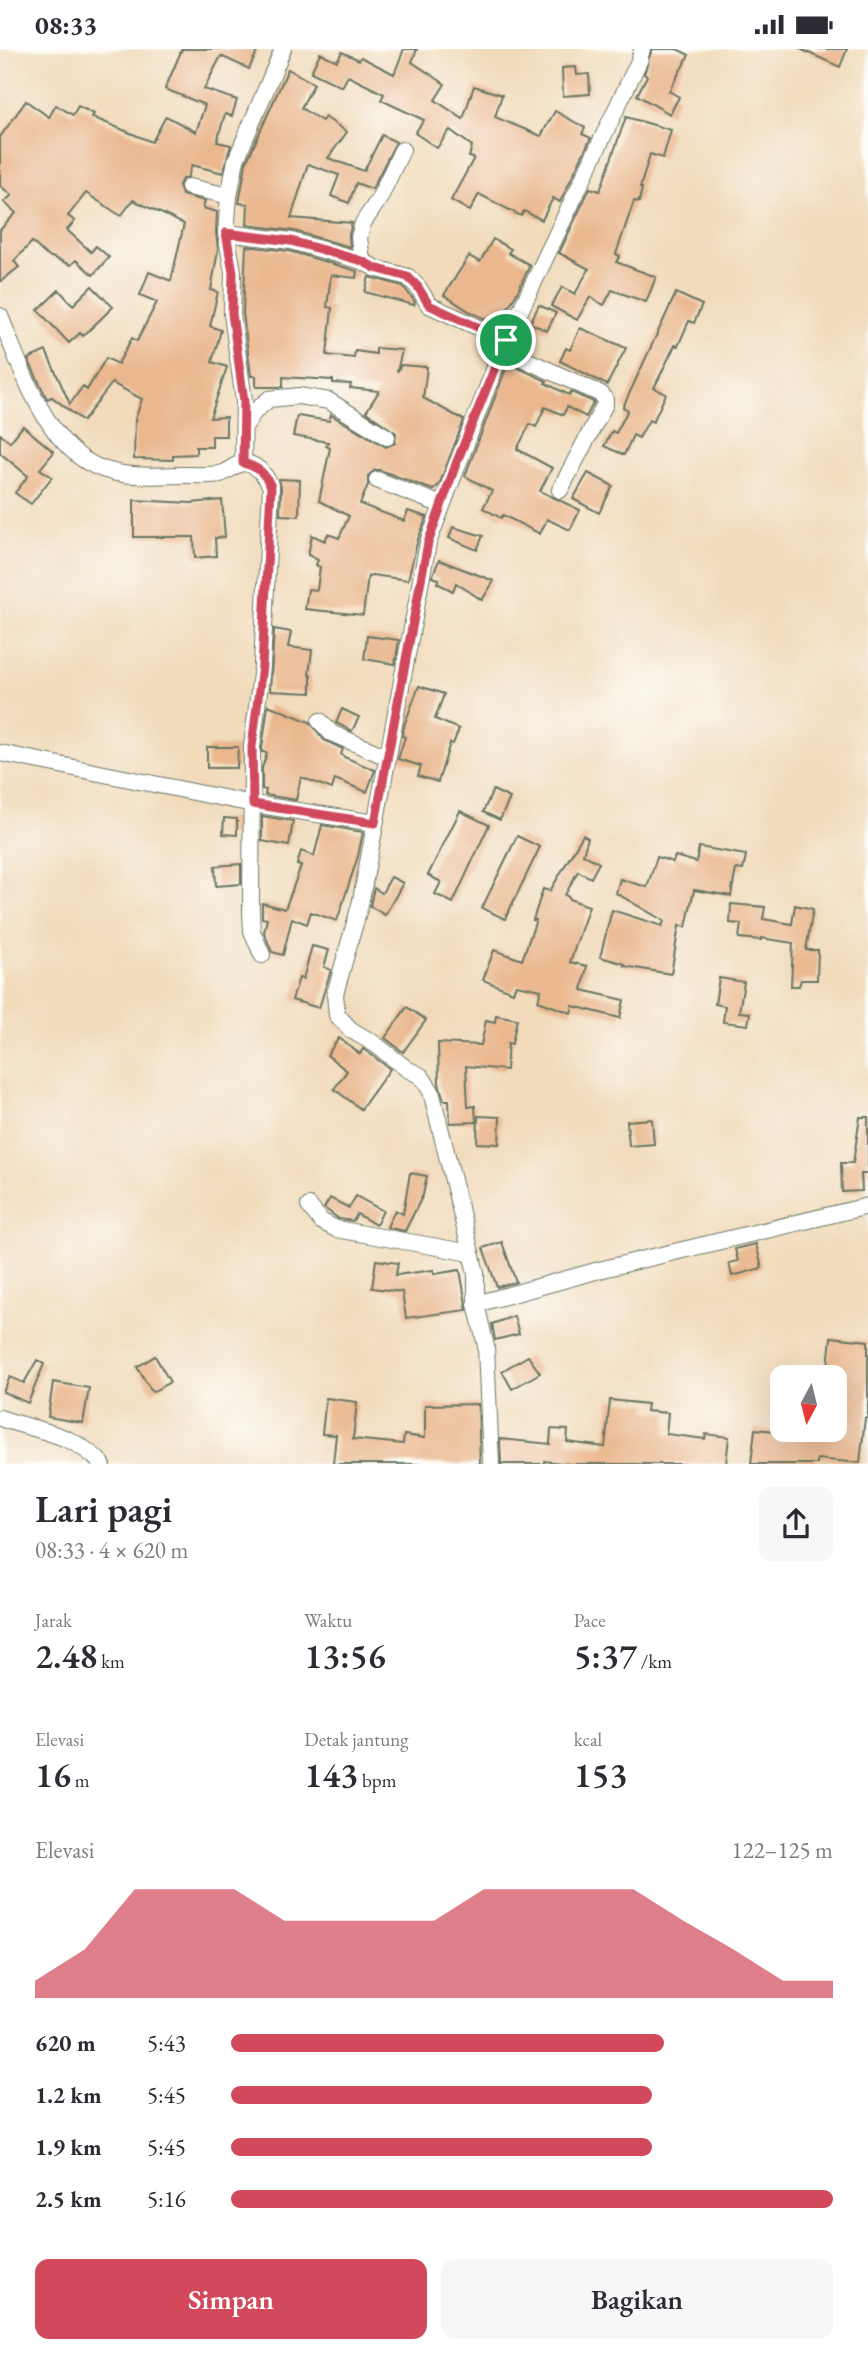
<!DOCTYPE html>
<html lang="id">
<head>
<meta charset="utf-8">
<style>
	:root { --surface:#fff; --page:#f7f7f7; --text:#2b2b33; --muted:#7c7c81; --accent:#d1495b }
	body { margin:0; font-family:"EB Garamond",serif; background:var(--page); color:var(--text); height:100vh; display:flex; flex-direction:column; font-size:26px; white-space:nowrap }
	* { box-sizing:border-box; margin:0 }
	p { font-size:23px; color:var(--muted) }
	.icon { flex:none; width:38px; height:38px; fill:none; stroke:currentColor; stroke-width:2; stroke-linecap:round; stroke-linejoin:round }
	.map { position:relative; height:1415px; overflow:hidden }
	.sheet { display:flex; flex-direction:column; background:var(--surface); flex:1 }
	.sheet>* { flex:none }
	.needle { width:46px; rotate:187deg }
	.tools { position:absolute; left:770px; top:1316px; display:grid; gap:14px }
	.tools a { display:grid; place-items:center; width:77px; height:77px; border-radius:14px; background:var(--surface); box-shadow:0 7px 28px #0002; font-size:35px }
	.pin { position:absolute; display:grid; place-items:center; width:60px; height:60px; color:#fff; margin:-30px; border:4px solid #fff; border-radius:50%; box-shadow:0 2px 7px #0007 }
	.round { display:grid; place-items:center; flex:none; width:74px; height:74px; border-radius:14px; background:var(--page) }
	.headline { display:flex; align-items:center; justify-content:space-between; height:119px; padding:0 35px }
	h1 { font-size:38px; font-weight:600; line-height:52px }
	.stats { display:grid; grid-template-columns:repeat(3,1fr); gap:10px; height:119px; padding:7px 35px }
	.stats div { display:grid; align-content:center }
	.stats b { font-size:35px; font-weight:600 }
	.stats small { font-size:19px; font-weight:400 }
	.stats p { font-size:19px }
	.chart { height:196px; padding:14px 35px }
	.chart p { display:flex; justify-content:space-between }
	.chart svg { width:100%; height:126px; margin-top:7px; fill:var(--accent); opacity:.7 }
	.cta { display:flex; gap:14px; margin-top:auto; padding:14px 35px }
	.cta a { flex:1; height:80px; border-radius:14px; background:var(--accent); color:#fff; font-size:28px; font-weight:600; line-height:80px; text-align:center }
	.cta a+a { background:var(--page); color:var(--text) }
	ul { padding:0 35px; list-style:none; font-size:23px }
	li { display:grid; grid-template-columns:112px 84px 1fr; align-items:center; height:52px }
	li i { height:18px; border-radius:9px; background:var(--accent) }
	.status { display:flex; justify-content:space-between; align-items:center; height:49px; padding:0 35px; background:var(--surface); direction:ltr }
	.status svg { height:19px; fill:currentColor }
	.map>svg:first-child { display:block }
</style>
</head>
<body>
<div class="status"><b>08:33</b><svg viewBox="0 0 49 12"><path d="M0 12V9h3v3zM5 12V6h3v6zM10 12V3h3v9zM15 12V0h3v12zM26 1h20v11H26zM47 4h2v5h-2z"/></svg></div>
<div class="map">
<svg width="868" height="1415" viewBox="0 0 868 1415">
	<rect width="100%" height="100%" fill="#fdfcf7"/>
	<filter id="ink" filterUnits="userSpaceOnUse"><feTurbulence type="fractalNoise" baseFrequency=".0143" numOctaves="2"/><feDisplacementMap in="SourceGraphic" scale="14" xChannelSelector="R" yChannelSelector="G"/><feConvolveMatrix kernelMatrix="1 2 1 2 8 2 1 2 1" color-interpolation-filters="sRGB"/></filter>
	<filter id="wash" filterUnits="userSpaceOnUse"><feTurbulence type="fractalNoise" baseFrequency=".00686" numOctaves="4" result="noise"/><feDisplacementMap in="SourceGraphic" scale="28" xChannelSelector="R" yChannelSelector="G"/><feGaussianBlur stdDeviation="1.57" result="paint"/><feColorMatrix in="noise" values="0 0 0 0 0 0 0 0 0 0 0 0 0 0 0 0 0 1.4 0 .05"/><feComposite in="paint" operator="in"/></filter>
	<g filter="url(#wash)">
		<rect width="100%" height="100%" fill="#f1dbbb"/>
		<g id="blocks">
			<g fill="#eab78e">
				<path d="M 182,0 L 250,0 L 257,3 L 249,20 L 221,7 L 204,40 L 237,51 L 232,67 L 225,65 L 217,93 L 231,96 L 223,124 L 192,116 L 188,128 L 182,130 L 179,136 L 182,146 L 205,152 L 203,159 L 217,163 L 216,183 L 218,201 L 211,241 L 218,243 L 210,277 L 221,281 L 212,313 L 227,318 L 210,369 L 226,368 L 226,387 L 212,387 L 212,398 L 196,398 L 196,405 L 173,406 L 173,411 L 134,410 L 135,371 L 142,350 L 112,334 L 83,372 L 52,348 L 47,350 L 28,310 L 46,302 L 70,355 L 83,337 L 87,341 L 106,309 L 118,315 L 132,289 L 137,292 L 157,253 L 140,246 L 149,223 L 171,232 L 184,175 L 133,151 L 121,167 L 86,144 L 68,167 L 75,172 L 67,181 L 91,203 L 96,197 L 109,208 L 93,226 L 76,211 L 71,216 L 46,206 L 32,193 L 14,212 L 19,218 L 0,233 L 0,181 L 16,164 L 4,153 L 12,146 L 0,137 L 0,88 L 26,52 L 49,68 L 56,56 L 73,66 L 78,57 L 94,65 L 92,68 L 152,93 L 166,67 L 196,83 L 205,56 L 165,40 Z"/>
				<path d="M 404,0 L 417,0 L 412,13 L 445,35 L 435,51 L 463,70 L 474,37 L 502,46 L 495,68 L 541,87 L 555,62 L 585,79 L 582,85 L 591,89 L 560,153 L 553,149 L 542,171 L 524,162 L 521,167 L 479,145 L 470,162 L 451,151 L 474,109 L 469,108 L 472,97 L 450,81 L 437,99 L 415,84 L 424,71 L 381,51 L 384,45 L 348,27 L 342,38 L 311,23 L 320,4 L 337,12 L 342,3 L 359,11 L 361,8 L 394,25 Z"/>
				<path d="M 652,0 L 677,0 L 689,6 L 669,42 L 679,48 L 670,65 L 637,46 L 647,27 L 644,25 Z"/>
				<path d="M 800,0 L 847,0 L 840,18 Z"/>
				<path d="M 576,18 L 577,26 L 589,25 L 590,45 L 563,47 L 562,19 Z"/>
				<path d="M 288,20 L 314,35 L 301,59 L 322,72 L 325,68 L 347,83 L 328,109 L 364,122 L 382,86 L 396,93 L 372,140 L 356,134 L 349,154 L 331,147 L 339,126 L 308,115 L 291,169 L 352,174 L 349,186 L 350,198 L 294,182 L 247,176 L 248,155 L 239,154 L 246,114 Z"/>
				<path d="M 626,68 L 671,81 L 663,109 L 650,105 L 640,139 L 642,139 L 639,153 L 634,152 L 616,205 L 620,207 L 616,213 L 656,228 L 646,253 L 612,241 L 604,256 L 590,248 L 577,271 L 551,257 L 562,238 L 575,245 L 589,220 L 559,204 L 590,139 L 600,142 Z"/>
				<path d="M 493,190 L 511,200 L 508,204 L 530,216 L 516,246 L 497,275 L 469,262 L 444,246 L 469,207 L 480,213 Z"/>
				<path d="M 246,197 L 289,202 L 357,222 L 356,229 L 331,226 L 327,258 L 332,259 L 327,306 L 354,309 L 355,302 L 376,305 L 376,299 L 402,301 L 397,323 L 401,316 L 427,318 L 423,349 L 464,371 L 439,436 L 433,441 L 380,421 L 375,421 L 368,427 L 368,436 L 360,455 L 404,472 L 408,462 L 427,468 L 418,490 L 408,531 L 372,526 L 368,527 L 363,566 L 305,560 L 308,540 L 317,541 L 320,518 L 316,516 L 318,511 L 308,506 L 312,486 L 325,492 L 328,485 L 339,489 L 349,467 L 319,452 L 330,399 L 326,397 L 328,393 L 293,387 L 297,367 L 329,372 L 331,366 L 386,398 L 395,394 L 396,384 L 366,363 L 379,342 L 350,339 L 351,335 L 333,334 L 333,331 L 283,328 L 283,338 L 256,338 L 256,327 L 251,327 L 243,264 Z"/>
				<path d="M 369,228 L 403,237 L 415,253 L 414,256 L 365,243 Z"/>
				<path d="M 92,237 L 113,258 L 83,287 L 80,284 L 69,294 L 38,261 L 59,241 L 73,256 Z"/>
				<path d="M 676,244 L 702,256 L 694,274 L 689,272 L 678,297 L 675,296 L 654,339 L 666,345 L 653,373 L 649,371 L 639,389 L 633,386 L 624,406 L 604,397 L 612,382 L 616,384 L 628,361 L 623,358 Z"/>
				<path d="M 539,256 L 556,264 L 547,282 L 530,274 Z"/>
				<path d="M 580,279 L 626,299 L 607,336 L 560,312 L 566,299 L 570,301 Z"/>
				<path d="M 508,314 L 547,332 L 545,334 L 569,346 L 571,343 L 594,353 L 586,368 L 567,358 L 563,366 L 545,358 L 536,378 L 530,375 L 517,400 L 552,419 L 540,442 L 580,461 L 570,481 L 547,470 L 540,485 L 503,466 L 501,469 L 483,459 L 492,442 L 465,427 Z"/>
				<path d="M 23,377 L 54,403 L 40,420 L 52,428 L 31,455 L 15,444 L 28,427 L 0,404 L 0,385 L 10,393 Z"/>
				<path d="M 588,424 L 613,437 L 599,464 L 573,450 Z"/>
				<path d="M 279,430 L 300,431 L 299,467 L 280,466 L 281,439 Z"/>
				<path d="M 134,451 L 191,454 L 222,451 L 225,488 L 215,489 L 216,507 L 195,509 L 194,488 L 134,488 Z"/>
				<path d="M 453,478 L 483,487 L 477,501 L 449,489 Z"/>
				<path d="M 439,511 L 494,532 L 482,551 L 456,534 L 453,542 L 437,534 L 439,530 L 432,528 Z"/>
				<path d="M 274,580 L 291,583 L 288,598 L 312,601 L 309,626 L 311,626 L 311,644 L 270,642 Z"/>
				<path d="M 367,587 L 399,591 L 395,615 L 364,610 Z"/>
				<path d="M 419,637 L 444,645 L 435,670 L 459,680 L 453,695 L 450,694 L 438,733 L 418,727 L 421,717 L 398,710 L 405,688 L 402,687 L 405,674 Z"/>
				<path d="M 268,656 L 310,673 L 324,691 L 343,700 L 341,705 L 344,708 L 375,721 L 367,743 L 335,730 L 332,740 L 301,728 L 296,751 L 265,746 L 266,741 L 262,740 L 262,719 L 267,704 L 262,703 L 262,699 Z"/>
				<path d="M 342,660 L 359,668 L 352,682 L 336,674 Z"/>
				<path d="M 207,698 L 238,698 L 237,719 L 207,719 Z"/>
				<path d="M 493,741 L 510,749 L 500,771 L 483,763 Z"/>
				<path d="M 460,762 L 489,776 L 453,854 L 435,845 L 441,833 L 428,826 Z"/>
				<path d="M 262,767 L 293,772 L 289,797 L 262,792 Z"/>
				<path d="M 224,769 L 237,770 L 237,786 L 223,785 Z"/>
				<path d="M 322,776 L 363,783 L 358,807 L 337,872 L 311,863 L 307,875 L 292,869 L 283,906 L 272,903 L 264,883 L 267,870 L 262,869 L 262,854 L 285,860 L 301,817 L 297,816 L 301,802 L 314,807 Z"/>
				<path d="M 583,786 L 588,789 L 583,805 L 599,814 L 591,829 L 578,822 L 565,846 L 569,848 L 569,850 L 589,857 L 570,913 L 587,917 L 582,941 L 624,951 L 620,969 L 573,957 L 571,964 L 538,952 L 541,941 L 516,936 L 513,943 L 483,931 L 494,901 L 522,911 L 536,871 L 533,871 L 543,840 L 550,842 Z"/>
				<path d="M 517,787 L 540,798 L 505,870 L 482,859 Z"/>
				<path d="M 699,798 L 746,806 L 743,821 L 736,820 L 731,847 L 694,841 L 686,878 L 679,877 L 671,925 L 624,917 L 625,915 L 600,908 L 612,861 L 662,877 L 664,872 L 616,844 L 620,830 L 647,838 L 657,808 L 673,813 L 675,807 L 696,813 Z"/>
				<path d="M 241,815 L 241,835 L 216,837 L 215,817 Z"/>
				<path d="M 391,828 L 403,834 L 385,866 L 370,857 L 374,839 L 382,844 Z"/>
				<path d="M 731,855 L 765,858 L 763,870 L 792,875 L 795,856 L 813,860 L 806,901 L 818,901 L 817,931 L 801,931 L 799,937 L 791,937 L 793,894 L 761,889 L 761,891 L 739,889 L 741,875 L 730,874 Z"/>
				<path d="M 312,897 L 329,901 L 324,918 L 331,921 L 319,959 L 292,951 L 299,929 L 303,930 Z"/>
				<path d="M 719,929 L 744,933 L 739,963 L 750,964 L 748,976 L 723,973 L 725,957 L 715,955 Z"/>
				<path d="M 407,958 L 426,971 L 403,1003 L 385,989 Z"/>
				<path d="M 496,966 L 517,970 L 512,995 L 508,994 L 506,1021 L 466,1017 L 468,1058 L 475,1057 L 476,1073 L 450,1074 L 449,1051 L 444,1051 L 439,1035 L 438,994 L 481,996 L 486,971 L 495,973 Z"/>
				<path d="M 339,989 L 360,1005 L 363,1000 L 369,1004 L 390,1020 L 361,1060 L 334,1040 L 347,1022 L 327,1006 Z"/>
				<path d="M 478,1067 L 500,1068 L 499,1095 L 477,1094 Z"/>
				<path d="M 860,1068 L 868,1068 L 868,1125 L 861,1125 L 862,1142 L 842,1143 L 841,1114 L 853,1114 Z"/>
				<path d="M 652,1070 L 654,1095 L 629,1097 L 627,1072 Z"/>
				<path d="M 410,1124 L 427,1127 L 423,1146 L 405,1182 L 390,1179 L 387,1178 L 395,1161 L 403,1165 Z"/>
				<path d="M 356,1147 L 383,1162 L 376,1176 L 357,1165 L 353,1172 L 339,1170 L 324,1159 L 330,1149 L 349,1159 Z"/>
				<path d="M 502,1193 L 516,1233 L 497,1238 L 483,1199 Z"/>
				<path d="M 756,1195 L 762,1219 L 732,1227 L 729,1214 L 738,1212 L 735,1200 Z"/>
				<path d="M 376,1211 L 398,1214 L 396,1226 L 434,1221 L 434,1225 L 460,1221 L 467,1261 L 406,1269 L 402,1243 L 372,1239 Z"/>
				<path d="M 514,1267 L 519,1285 L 495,1291 L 492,1275 Z"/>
				<path d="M 831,1288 L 868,1292 L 868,1369 L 865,1369 L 860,1414 L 817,1410 L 817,1415 L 751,1415 L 755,1380 L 796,1384 L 796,1381 L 835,1381 L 835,1328 L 827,1328 Z"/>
				<path d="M 155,1307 L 170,1333 L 152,1343 L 137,1318 Z"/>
				<path d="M 528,1307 L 540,1324 L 512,1340 L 502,1322 Z"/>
				<path d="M 37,1311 L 44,1315 L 28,1354 L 3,1343 L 10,1328 L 24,1334 Z"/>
				<path d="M 53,1333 L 89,1339 L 83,1374 L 48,1368 Z"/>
				<path d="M 326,1349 L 357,1353 L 353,1390 L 403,1395 L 404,1386 L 425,1389 L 425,1356 L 478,1355 L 480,1415 L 333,1415 L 336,1386 L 322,1385 Z"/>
				<path d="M 610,1351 L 647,1355 L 646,1362 L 668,1364 L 666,1385 L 705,1390 L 706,1385 L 729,1388 L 726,1415 L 570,1415 L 544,1412 L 544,1415 L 501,1415 L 500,1390 L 550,1395 L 551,1380 L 568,1381 L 567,1393 L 605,1398 Z"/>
			</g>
		</g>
	</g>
	<g filter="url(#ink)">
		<use href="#blocks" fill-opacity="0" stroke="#687463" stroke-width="2"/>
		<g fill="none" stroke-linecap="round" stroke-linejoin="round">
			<defs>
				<g id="street">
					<path d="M 189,138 L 229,147"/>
					<path d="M 226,184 L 291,192 L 362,212 L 375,219 L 408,228 L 418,238 L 429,256 L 506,291"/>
					<path d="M 362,212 L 359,188 L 363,174 L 379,150 L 402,101"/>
					<path d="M 0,267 C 18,311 38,372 74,403 C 105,431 144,427 182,426 C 194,426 208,427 220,425 C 228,423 236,414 244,414 C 258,415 266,427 271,438 L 262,617 L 252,698 L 251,862 L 252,882 L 262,906"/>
					<path d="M 502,300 L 601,345 L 605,350 L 605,355 L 560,441"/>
					<path d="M 244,378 L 254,363 L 269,350 L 299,347 L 329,352 L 387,388"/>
					<path d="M 243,414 L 244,352 L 232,265 L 233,223 L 226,184 L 229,147 L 236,111 L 283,0"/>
					<path d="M 377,431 L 442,456"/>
					<path d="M 320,672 L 331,684 L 387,708"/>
					<path d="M 0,704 L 253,755 L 375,774"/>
					<path d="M 309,1157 L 321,1172 L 336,1180 L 471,1204"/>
					<path d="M 476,1255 L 603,1220 L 868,1157"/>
					<path d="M 0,1369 C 39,1383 72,1383 102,1415"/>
					<path d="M 491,1415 L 486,1297 L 476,1255 L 476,1224 L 431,1042 L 421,1027 L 407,1020 L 375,995 L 351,981 L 337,966 L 335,945 L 360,856 L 428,494 L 502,300 L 639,12 L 642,0"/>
				</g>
			</defs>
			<use href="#street" stroke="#687463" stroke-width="18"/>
			<use href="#street" stroke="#fff" stroke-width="16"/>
		</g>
	</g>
	<g fill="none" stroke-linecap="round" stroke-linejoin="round" filter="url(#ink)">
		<defs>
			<path id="route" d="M 226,184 L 291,192 L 362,212 L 375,219 L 408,228 L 418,238 L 429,256 L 506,291 L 456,415 L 428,494 L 375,774 L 253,755 L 252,698 L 262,617 L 271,438 C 265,424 258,418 243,414 L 244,352 L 232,265 L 233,223 Z"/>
		</defs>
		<use href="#route" stroke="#fff" stroke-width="14"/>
		<use href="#route" stroke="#d1495b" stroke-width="9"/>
	</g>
</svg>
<div class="tools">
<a><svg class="needle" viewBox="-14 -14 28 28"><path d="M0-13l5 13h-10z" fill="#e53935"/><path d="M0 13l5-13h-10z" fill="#7c7c81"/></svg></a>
</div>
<div class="pin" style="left:506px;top:291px;background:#1e9e55"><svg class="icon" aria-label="arrive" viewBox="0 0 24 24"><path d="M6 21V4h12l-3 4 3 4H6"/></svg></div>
</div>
<section class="sheet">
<div class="headline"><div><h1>Lari pagi</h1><p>08:33 · 4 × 620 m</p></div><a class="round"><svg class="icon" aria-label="share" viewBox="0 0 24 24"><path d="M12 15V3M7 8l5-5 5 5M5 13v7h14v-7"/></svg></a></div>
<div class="stats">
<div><p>Jarak</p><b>2.48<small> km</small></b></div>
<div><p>Waktu</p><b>13:56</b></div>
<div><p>Pace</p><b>5:37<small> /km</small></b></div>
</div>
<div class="stats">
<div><p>Elevasi</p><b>16<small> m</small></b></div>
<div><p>Detak jantung</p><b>143<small> bpm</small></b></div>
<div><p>kcal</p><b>153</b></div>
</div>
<div class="chart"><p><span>Elevasi</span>122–125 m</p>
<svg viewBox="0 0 160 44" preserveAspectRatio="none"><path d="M0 44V38L10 27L20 6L30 6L40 6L50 17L60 17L70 17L80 17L90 6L100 6L110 6L120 6L130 17L140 27L150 38L160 38V44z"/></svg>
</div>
<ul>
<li><b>620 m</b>5:43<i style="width:72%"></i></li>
<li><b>1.2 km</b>5:45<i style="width:70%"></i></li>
<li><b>1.9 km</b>5:45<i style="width:70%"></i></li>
<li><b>2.5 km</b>5:16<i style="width:100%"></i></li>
</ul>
<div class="cta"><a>Simpan</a><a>Bagikan</a></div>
</section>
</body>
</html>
